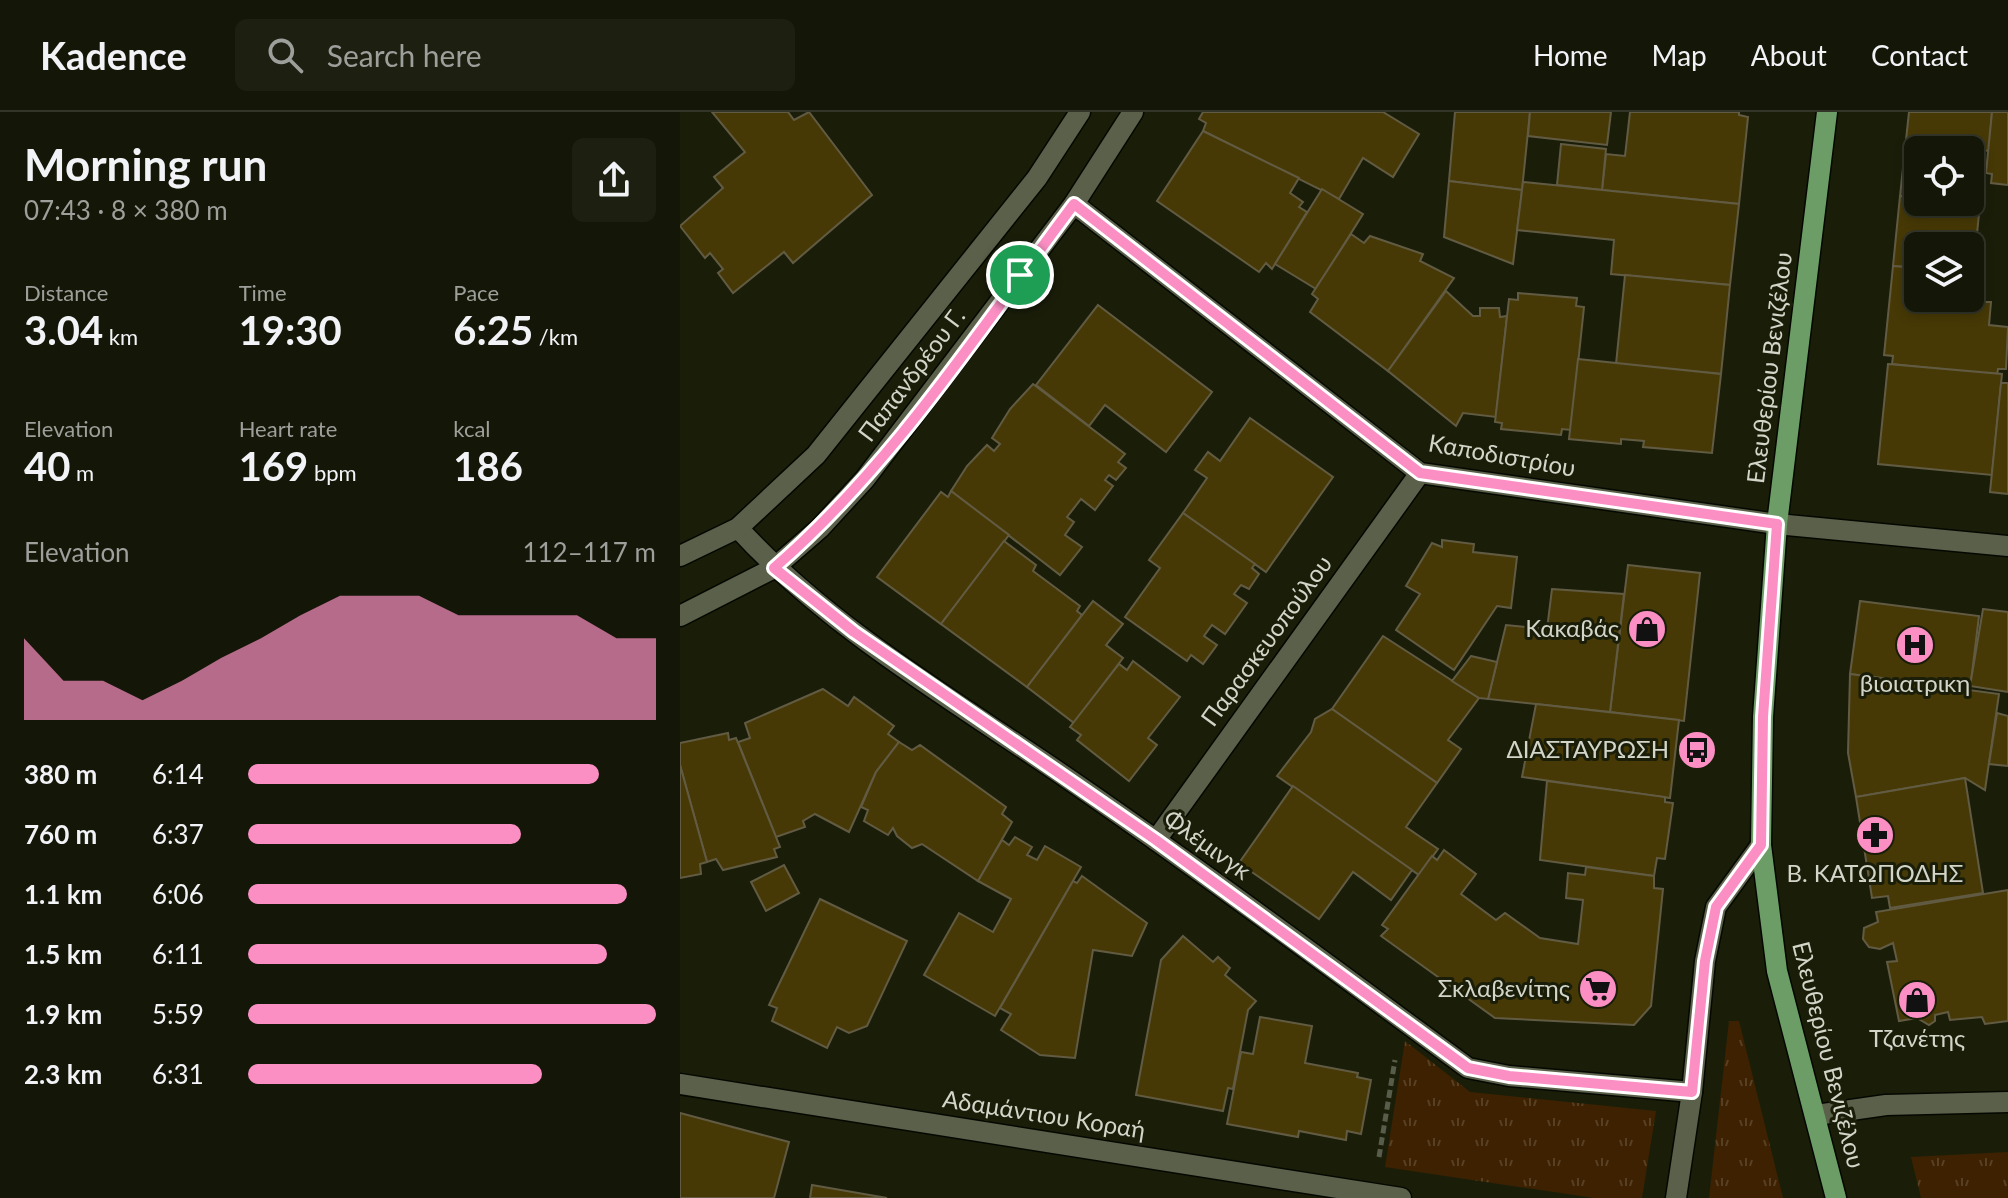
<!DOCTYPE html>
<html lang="en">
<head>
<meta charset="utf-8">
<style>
	:root { --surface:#141607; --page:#1d1f11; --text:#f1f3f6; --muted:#9d9f9b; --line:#333528; --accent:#fb8fc4 }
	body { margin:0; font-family:Lato,sans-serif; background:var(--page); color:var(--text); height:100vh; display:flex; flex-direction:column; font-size:30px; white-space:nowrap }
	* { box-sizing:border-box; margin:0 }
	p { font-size:26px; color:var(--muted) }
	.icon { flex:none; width:44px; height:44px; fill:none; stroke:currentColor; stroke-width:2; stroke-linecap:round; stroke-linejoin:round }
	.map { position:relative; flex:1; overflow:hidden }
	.details { display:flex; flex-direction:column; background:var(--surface); width:680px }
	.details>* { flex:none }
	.fabs { position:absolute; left:1224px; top:24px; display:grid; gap:16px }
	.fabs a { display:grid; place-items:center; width:80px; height:80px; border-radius:12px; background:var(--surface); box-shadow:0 4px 12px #0003,0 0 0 2px var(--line); font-size:40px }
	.pin { position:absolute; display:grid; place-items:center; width:68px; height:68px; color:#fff; margin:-34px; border:4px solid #fff; border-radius:50%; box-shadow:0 2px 8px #0007 }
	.round { display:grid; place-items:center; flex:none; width:84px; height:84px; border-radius:12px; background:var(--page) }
	.summary { display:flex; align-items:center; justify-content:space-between; height:136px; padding:0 24px }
	h1 { font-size:44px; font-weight:700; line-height:60px }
	.stats { display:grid; grid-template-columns:repeat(3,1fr); gap:12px; height:136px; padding:8px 24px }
	.stats div { display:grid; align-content:center }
	.stats b { font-size:40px; font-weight:700 }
	.stats small { font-size:22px; font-weight:400 }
	.stats p { font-size:22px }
	.chart { height:224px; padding:16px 24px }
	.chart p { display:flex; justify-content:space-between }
	.chart svg { width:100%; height:144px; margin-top:8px; fill:var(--accent); opacity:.7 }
	ul { padding:0 24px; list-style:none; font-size:26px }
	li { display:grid; grid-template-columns:128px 96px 1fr; align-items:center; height:60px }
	li i { height:20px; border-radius:10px; background:var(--accent) }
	header { display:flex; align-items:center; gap:48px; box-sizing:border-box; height:112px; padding:0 40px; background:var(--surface); border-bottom:2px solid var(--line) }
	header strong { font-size:38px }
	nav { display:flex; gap:44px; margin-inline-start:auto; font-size:28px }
	.search { width:560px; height:72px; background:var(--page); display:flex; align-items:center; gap:20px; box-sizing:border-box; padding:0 28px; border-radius:12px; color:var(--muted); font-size:30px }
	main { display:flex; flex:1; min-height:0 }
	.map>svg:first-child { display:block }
</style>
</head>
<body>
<header>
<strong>Kadence</strong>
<div class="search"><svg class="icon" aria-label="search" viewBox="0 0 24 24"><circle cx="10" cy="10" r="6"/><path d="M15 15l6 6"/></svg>Search here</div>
<nav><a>Home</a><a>Map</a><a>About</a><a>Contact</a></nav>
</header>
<main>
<section class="details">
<div class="summary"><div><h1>Morning run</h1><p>07:43 · 8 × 380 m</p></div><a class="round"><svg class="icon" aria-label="share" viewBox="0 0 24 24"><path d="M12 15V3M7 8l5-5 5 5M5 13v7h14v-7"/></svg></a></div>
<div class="stats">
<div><p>Distance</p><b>3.04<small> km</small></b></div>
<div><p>Time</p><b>19:30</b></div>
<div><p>Pace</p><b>6:25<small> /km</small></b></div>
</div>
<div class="stats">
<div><p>Elevation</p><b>40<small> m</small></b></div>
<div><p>Heart rate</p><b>169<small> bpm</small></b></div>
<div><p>kcal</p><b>186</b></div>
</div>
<div class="chart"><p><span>Elevation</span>112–117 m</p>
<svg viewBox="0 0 160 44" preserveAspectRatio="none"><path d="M0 44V19L10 32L20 32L30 38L40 32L50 25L60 19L70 12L80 6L90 6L100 6L110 12L120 12L130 12L140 12L150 19L160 19V44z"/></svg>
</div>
<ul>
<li><b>380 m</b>6:14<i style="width:86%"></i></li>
<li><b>760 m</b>6:37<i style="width:67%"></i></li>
<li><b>1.1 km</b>6:06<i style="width:93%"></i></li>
<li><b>1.5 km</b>6:11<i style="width:88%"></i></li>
<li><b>1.9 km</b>5:59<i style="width:100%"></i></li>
<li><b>2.3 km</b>6:31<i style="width:72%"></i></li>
</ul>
</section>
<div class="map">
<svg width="1328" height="1086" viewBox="0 0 1328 1086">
	<defs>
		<pattern id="grass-tufts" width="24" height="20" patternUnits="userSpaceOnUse" patternTransform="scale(2)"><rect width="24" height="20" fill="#3d2100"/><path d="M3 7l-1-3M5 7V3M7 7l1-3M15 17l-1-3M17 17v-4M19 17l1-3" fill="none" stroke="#584024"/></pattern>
	</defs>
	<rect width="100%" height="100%" fill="#1a1e09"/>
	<g fill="url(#grass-tufts)">
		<path d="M 1049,909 L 1059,909 L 1103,1086 L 1029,1086 Z"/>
		<path d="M 725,929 L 790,980 L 976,999 L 962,1086 L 914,1086 L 705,1055 Z"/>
		<path d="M 1328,1040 L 1328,1086 L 1241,1086 L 1231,1045 Z"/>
	</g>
	<g fill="#473906" stroke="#625b43" stroke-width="2">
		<path d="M 32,0 L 108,0 L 114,8 L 129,0 L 192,83 L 113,151 L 104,140 L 53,181 L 38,161 L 43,157 L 30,141 L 25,146 L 0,114 L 43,76 L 34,65 L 65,40 Z"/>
		<path d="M 523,0 L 703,0 L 739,22 L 713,65 L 683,46 L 659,87 L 523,19 L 526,11 L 519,7 Z"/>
		<path d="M 775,0 L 850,0 L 842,78 L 769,69 Z"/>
		<path d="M 850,0 L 931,0 L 927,33 L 848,24 Z"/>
		<path d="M 950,0 L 1059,0 L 1059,3 L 1068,5 L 1059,92 L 922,78 L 926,42 L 945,44 Z"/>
		<path d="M 1229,0 L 1312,0 L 1309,39 L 1291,37 L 1290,47 L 1290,38 L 1238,38 L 1238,85 L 1220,84 Z"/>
		<path d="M 1312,0 L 1328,0 L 1328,73 L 1311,71 L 1312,62 L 1306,61 Z"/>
		<path d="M 523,19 L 619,66 L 610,81 L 623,90 L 619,95 L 627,100 L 592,157 L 586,151 L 579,160 L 477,89 Z"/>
		<path d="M 881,32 L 926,37 L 922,78 L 877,73 Z"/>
		<path d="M 769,69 L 842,78 L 833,152 L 764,125 Z"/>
		<path d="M 843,70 L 1059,92 L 1050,173 L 931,162 L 934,128 L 837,118 Z"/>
		<path d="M 642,77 L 683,102 L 636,177 L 595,152 Z"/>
		<path d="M 1220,84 L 1238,85 L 1238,90 L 1300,92 L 1293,161 L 1290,134 L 1238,134 L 1238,156 L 1213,154 Z"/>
		<path d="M 671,122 L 684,131 L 690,124 L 743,142 L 740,149 L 774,166 L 708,259 L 630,200 L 638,187 L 632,182 Z"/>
		<path d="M 1213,154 L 1238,156 L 1238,186 L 1290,186 L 1290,161 L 1305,163 L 1302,190 L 1311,190 L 1309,213 L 1328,215 L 1326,257 L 1318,257 L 1317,263 L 1212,252 L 1213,244 L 1204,243 Z"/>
		<path d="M 945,163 L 1050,173 L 1041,262 L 936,252 Z"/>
		<path d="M 766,179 L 793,204 L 800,204 L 800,196 L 819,196 L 820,205 L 827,204 L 816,305 L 783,301 L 776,314 L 708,259 Z"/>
		<path d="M 838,181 L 897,186 L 896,194 L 904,195 L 891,318 L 882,317 L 881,323 L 821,317 L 822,311 L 815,310 L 829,187 L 838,188 Z"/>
		<path d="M 418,193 L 532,280 L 486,340 L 425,293 L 409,314 L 356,273 Z"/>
		<path d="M 898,247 L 1041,262 L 1032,341 L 963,335 L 964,329 L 941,327 L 941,332 L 889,327 Z"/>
		<path d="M 1208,252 L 1322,262 L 1312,363 L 1198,352 Z"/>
		<path d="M 1321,271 L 1328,271 L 1328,382 L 1310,380 Z"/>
		<path d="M 353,272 L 445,342 L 438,350 L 446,356 L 436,368 L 429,363 L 425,368 L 433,374 L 415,398 L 401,387 L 387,405 L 394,410 L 385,423 L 402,435 L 380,463 L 271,379 L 287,354 L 307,333 L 314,339 L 320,332 L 312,326 L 330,297 Z"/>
		<path d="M 570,306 L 653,365 L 586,460 L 503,401 L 527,366 L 515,358 L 528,340 L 540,349 Z"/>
		<path d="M 271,379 L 329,423 L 261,512 L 197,465 L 261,380 L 268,385 Z"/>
		<path d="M 503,401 L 575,452 L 572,456 L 579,462 L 569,477 L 561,473 L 554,482 L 567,491 L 545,522 L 532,513 L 524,524 L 537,533 L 523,552 L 511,543 L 507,549 L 445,505 L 480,456 L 469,448 Z"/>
		<path d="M 762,428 L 794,432 L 793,440 L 837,445 L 831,496 L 817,494 L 774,558 L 716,518 L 740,482 L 726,474 L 752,431 L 762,435 Z"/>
		<path d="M 324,429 L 356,453 L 353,459 L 400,494 L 397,499 L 402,503 L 347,575 L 261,512 Z"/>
		<path d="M 948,453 L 1020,461 L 1004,609 L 930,600 Z"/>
		<path d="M 872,477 L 944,482 L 930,600 L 808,587 L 826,513 L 867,517 Z"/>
		<path d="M 413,489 L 443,512 L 426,533 L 443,546 L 394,611 L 347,575 Z"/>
		<path d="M 1180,489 L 1299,504 L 1290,577 L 1170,562 Z"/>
		<path d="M 1303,497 L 1328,500 L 1328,580 L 1290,574 Z"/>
		<path d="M 703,524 L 799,586 L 768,628 L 781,637 L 757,671 L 652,597 Z"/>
		<path d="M 791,544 L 817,550 L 808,587 L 799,586 L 772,569 Z"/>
		<path d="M 453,549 L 500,585 L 468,626 L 477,633 L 449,669 L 397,628 L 401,623 L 390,615 L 439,552 L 447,558 Z"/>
		<path d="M 1170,562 L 1319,582 L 1305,678 L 1285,666 L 1176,685 L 1168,641 Z"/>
		<path d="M 143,577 L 168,594 L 174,585 L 214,614 L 208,622 L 219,630 L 196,660 L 169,720 L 135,702 L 123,709 L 125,715 L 96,725 L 58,630 L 70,626 L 65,611 Z"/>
		<path d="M 856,592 L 999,608 L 990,686 L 842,665 Z"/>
		<path d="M 652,597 L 757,671 L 726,715 L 758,737 L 739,763 L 597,664 L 631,620 L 635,607 Z"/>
		<path d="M 1317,601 L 1328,604 L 1328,654 L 1309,652 Z"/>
		<path d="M 48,621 L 49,628 L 56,626 L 100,735 L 94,737 L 97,745 L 43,758 L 36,747 L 27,750 L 0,653 L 0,631 Z"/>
		<path d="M 219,630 L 232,638 L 240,633 L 326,695 L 322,702 L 332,710 L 298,769 L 242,732 L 232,736 L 217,724 L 213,716 L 208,723 L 184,709 L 188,698 L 181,695 L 196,660 Z"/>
		<path d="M 0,653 L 27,750 L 20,752 L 21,762 L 0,766 Z"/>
		<path d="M 1285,666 L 1303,781 L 1210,796 L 1208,784 L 1192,786 L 1176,685 Z"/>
		<path d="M 867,669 L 985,685 L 985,690 L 993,691 L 985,747 L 977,746 L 974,764 L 860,748 Z"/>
		<path d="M 613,674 L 732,758 L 711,788 L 673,760 L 639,807 L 559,751 Z"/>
		<path d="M 335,725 L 352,735 L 347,743 L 357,748 L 365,734 L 401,755 L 315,904 L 244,863 L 279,801 L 313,820 L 331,787 L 298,769 L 322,728 L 329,733 Z"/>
		<path d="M 764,738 L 796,762 L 781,782 L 816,808 L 825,801 L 860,826 L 898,832 L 903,788 L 886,786 L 888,761 L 905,763 L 906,755 L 974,764 L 974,776 L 983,777 L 971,894 L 954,913 L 815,906 L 701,824 L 708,817 L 702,813 L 752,744 L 757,748 Z"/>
		<path d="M 104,753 L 119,781 L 86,799 L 71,770 Z"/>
		<path d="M 402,764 L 467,811 L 452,844 L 413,838 L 395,946 L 360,943 L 321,918 L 331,902 L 320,896 L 393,769 L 397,771 Z"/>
		<path d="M 1328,778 L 1328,909 L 1305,912 L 1302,905 L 1270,908 L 1268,900 L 1255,903 L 1255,909 L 1249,913 L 1237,906 L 1219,909 L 1207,850 L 1217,849 L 1213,831 L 1200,837 L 1189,835 L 1183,827 L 1184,816 L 1198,810 L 1196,800 Z"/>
		<path d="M 140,787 L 227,829 L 187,914 L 169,921 L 157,915 L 147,936 L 92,909 L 97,896 L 89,893 Z"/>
		<path d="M 503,824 L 533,850 L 538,845 L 550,856 L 545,863 L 576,889 L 568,898 L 553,977 L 548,976 L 543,999 L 456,983 L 481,848 Z"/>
		<path d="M 580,905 L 632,914 L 625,951 L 678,961 L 677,965 L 691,968 L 681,1022 L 667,1019 L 666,1028 L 619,1019 L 618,1025 L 547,1012 L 561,940 L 573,942 Z"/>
		<path d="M 0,1001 L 109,1030 L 94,1086 L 0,1086 Z"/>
		<path d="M 132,1073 L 207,1086 L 130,1086 Z"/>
	</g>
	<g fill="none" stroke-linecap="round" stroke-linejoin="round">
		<defs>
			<g id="minor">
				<path d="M 394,92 L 740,361 L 1097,412 L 1328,434"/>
				<path d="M 58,416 C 151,518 277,590 390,668 C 525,761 656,859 788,956 L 829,964 L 1012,980"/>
				<path d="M 0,444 L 58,416 L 136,343 L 357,66 L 400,0"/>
				<path d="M 0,504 L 94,456 L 140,416 L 185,367 L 394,92 L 453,0"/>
				<path d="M 476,728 L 740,361"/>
				<path d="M 0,972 L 721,1086"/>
				<path d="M 1136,1003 L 1206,993 L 1328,990"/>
				<path d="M 996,1086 L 1012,980 L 1025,849 L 1036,795 L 1081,733"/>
			</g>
			<path id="major" d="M 1147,0 L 1097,412 L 1083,605 L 1081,733 L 1097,859 L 1156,1086"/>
		</defs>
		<use href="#minor" stroke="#050800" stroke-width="23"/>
		<use href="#major" stroke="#050800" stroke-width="23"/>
		<path stroke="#585c4a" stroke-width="5" stroke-dasharray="8 4" stroke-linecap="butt" d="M 699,1045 L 715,948"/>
		<use href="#minor" stroke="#5a6049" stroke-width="20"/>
		<use href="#major" stroke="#6d9d66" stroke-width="20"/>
	</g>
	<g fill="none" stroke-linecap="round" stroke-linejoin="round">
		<defs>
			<path id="route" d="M 394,92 L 740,361 L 1097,412 L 1083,605 L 1081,733 L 1036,795 L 1025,849 L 1012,980 L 829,964 L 788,956 L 476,728 L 174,520 L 94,456 C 213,353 300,217 394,92 Z"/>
		</defs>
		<use href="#route" stroke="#fff" stroke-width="16"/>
		<use href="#route" stroke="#fb8fc4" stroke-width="10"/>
	</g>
	<defs>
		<symbol id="shop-disc" viewBox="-11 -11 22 22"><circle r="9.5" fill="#fb8fc4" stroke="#1a1e09"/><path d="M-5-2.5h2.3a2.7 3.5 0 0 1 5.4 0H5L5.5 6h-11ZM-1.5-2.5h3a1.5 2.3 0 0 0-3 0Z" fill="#111"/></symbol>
		<symbol id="hospital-disc" viewBox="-11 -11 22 22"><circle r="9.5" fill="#fb8fc4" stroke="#1a1e09"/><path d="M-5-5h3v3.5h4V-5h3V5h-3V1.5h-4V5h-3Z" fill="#111"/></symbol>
		<symbol id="bus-disc" viewBox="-11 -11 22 22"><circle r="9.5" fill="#fb8fc4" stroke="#1a1e09"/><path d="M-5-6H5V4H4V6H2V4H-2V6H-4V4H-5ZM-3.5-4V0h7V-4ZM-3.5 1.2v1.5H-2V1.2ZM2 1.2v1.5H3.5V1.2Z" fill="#111"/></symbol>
		<symbol id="pharmacy-disc" viewBox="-11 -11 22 22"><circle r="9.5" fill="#fb8fc4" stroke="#1a1e09"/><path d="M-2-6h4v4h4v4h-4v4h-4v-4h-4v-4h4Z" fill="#111"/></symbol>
		<symbol id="supermarket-disc" viewBox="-11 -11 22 22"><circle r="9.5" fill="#fb8fc4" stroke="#1a1e09"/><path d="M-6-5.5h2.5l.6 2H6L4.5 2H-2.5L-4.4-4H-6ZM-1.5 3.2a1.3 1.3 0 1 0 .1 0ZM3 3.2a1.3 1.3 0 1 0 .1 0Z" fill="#111"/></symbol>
	</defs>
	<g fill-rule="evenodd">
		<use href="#shop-disc" x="945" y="495" width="44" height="44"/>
		<use href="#hospital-disc" x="1213" y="511" width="44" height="44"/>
		<use href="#bus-disc" x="995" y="616" width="44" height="44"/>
		<use href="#pharmacy-disc" x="1173" y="701" width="44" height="44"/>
		<use href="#supermarket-disc" x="896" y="855" width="44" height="44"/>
		<use href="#shop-disc" x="1215" y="866" width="44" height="44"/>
	</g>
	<g text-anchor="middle" stroke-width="6" stroke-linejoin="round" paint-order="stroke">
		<g font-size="24" fill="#d2d5c8" stroke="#1a1e09">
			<text transform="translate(1090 256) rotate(-83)" y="8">Ελευθερίου Βενιζέλου</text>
			<text transform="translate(232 263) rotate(-53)" y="8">Παπανδρέου Γ.</text>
			<text transform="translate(822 344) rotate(10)" y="8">Καποδιστρίου</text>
			<text transform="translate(587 529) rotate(-54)" y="8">Παρασκευοπούλου</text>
			<text transform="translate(527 733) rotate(36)" y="8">Φλέμινγκ</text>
			<text transform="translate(1148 943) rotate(76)" y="8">Ελευθερίου Βενιζέλου</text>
			<text transform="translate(364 1003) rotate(9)" y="8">Αδαμάντιου Κοραή</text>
		</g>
		<g font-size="24" fill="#d2d5c8" stroke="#1a1e09" text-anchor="end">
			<text x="939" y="525">Κακαβάς</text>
			<text x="1235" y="580" text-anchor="middle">βιοιατρικη</text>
			<text x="989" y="646">ΔΙΑΣΤΑΥΡΩΣΗ</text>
			<text x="1195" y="770" text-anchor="middle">Β. ΚΑΤΩΠΟΔΗΣ</text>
			<text x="890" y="885">Σκλαβενίτης</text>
			<text x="1237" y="935" text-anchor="middle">Τζανέτης</text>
		</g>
	</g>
</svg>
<div class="fabs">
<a><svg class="icon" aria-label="locate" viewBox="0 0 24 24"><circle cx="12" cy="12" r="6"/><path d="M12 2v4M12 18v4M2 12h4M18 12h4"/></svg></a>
<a><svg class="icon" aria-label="layers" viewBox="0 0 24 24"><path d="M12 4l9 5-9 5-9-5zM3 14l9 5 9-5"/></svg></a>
</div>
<div class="pin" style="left:340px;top:163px;background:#1e9e55"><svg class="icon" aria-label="arrive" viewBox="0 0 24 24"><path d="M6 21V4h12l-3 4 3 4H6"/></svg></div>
</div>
</main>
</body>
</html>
